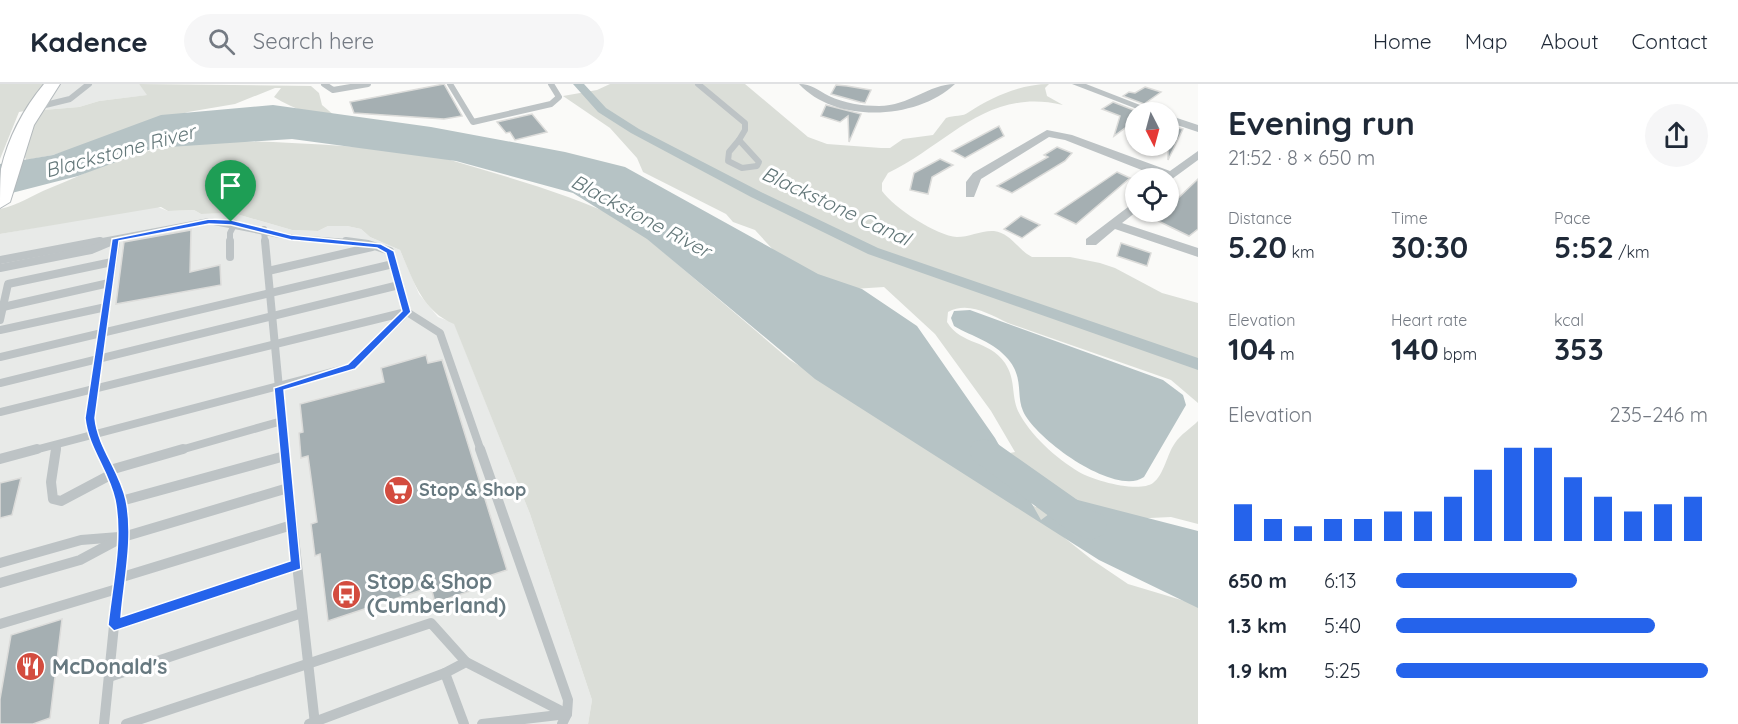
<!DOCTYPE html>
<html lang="en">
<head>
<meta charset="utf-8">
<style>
	:root { --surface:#fff; --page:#f6f6f7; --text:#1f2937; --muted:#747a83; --line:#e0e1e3; --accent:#2563eb }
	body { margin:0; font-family:Quicksand,sans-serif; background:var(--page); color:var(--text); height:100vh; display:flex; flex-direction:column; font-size:22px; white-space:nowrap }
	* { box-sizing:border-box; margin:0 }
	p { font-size:20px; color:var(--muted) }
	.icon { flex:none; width:33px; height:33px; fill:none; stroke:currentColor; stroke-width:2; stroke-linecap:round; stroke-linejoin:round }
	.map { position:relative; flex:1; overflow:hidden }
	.side { display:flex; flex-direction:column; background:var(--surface); width:540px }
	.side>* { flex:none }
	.needle { width:39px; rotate:174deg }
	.controls { position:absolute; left:1125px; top:18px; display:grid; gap:12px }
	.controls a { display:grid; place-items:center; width:54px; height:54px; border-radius:50%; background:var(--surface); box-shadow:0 2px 4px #0004; font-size:30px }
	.pin { position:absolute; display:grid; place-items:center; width:51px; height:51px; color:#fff; margin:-62px -26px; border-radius:50% 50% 50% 0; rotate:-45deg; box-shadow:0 0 6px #0007 }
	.pin .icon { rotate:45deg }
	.round { display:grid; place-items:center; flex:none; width:63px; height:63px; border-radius:32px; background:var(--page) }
	.overview { display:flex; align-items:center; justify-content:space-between; height:102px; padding:0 30px }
	h1 { font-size:33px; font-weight:700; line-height:45px }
	.stats { display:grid; grid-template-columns:repeat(3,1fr); gap:9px; height:102px; padding:6px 30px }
	.stats div { display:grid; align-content:center }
	.stats b { font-size:30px; font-weight:700 }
	.stats small { font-size:16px; font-weight:400 }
	.stats p { font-size:16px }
	.chart { height:168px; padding:12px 30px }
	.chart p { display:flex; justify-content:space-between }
	.chart svg { width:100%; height:108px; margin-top:6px; stroke:var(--accent); stroke-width:6 }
	ul { padding:0 30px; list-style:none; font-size:20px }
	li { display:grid; grid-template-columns:96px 72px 1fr; align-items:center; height:45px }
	li i { height:15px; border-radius:8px; background:var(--accent) }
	header { display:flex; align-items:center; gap:36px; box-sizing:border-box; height:84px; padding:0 30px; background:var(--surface); border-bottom:2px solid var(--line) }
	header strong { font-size:28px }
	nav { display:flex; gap:33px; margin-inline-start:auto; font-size:21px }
	.search { width:420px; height:54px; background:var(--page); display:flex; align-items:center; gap:15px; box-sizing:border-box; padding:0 21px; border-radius:33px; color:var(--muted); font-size:22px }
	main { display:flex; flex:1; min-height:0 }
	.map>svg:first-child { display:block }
</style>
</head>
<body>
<header>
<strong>Kadence</strong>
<div class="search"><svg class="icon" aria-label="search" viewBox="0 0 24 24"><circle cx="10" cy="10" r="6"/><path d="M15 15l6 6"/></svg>Search here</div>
<nav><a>Home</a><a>Map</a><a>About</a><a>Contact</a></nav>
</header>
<main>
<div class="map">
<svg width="1198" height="640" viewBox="0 0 1198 640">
	<rect width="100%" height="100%" fill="#fafaf8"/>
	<g fill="#e8eae8">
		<path d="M 50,0 L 139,0 L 148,11 L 99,17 L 79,23 L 31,27 Z"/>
		<path d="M 155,122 L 168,127 L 194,126 L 201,130 L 233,129 L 292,146 L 318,147 L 328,142 L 347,142 L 361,145 L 370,153 L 400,166 L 419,210 L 438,233 L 454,239 L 530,430 L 592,616 L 588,640 L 0,640 L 0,150 Z"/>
	</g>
	<g fill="#dbded8">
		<path d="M 0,0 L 50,0 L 31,26 L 19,28 L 0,75 Z"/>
		<path d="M 139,0 L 311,2 L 319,9 L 322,21 L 341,37 C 319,35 294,25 274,13 L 281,4 L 275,4 L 235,20 L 188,28 L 53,71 L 26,76 L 18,54 L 31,27 L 79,23 L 99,17 L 147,11 Z"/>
		<path d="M 610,0 L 745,0 L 808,53 L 827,60 L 881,64 L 890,64 L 903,55 L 933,51 L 946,34 C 954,31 963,33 969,28 C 992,13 1021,0 1049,0 L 1045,4 L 1047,12 L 1063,21 C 986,3 949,60 888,89 L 882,99 L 882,107 C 894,124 937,152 957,153 C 969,153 982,146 994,147 C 1011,149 1018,166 1032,173 L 1070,173 L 1100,179 L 1115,184 L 1162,209 L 1198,219 L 1198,319 L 1171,296 L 1008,239 C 989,230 968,217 948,228 L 947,238 C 962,262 988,255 1005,279 C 1016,296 1011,310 1018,327 C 1030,351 1056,374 1079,388 C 1094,397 1139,409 1153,399 C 1164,391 1167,370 1175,359 C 1180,351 1191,344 1198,337 L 1198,440 L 1171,433 L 1046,439 L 1091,475 L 1128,500 L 1198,521 L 1198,640 L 588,640 L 592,616 L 530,430 L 454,240 C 422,227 413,196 400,166 L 370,153 L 361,145 L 347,142 L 328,142 L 318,147 L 292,146 L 233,129 L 201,130 L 194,126 L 168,127 L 161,123 L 0,150 L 0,125 C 19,121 32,111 50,104 C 84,90 119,73 156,65 C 199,55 248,57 292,59 C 331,61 370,63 409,68 C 419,70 431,70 440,73 C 503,92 568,109 628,138 L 790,276 L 1005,407 L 1036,423 L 1051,410 L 999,371 L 1015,368 L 991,327 L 935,250 L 884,203 L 838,206 L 777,170 L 755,146 L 733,138 L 726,130 L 643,88 L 637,74 L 610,44 L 563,12 L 597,6 Z"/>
	</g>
	<g fill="#b6c3c5">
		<path d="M 273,21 L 431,43 L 565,68 L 625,83 L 818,190 L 862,205 L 917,242 L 995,354 L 1041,436 L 1070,414 L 1198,447 L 1198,524 L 1099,476 L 815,295 L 647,155 L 573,109 L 456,77 L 292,55 L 154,64 L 78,92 L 0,112 L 0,80 L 53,71 L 161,31 Z"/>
		<path d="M 970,226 L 1163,296 L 1183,311 L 1186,321 L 1144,393 C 1116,413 1036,356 1023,327 C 1016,310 1024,294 1008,275 C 994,258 973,253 954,242 L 951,234 L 954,227 Z"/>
	</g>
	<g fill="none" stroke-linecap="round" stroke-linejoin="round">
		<path fill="#b6c3c5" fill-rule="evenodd" d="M 573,0 L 584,0 L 606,24 L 639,45 L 759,107 L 878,164 L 1198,274 L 1198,286 L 868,170 L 751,113 L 631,49 L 598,28 Z"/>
		<path fill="#b6c3c5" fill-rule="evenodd" d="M 984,355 L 995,358 L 1093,427 L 1103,431 L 1107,441 L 1103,451 L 1091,456 L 1069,447 L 973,376 L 969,367 L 973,358 Z"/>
	</g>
	<g fill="#a5afb2" stroke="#dcdcda" stroke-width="1.5">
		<path d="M 444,0 L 462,32 L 444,35 L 354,29 L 350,18 Z"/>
		<path d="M 836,1 L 847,2 L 871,6 L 865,19 L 860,18 L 831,10 Z"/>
		<path d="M 1145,3 L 1161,8 L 1144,20 L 1123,12 L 1129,8 L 1135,9 Z"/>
		<path d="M 1113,18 L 1136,27 L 1136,36 L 1114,52 L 1120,32 L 1102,25 Z"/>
		<path d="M 826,21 L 861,30 L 849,58 L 848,32 L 840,38 L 821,32 Z"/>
		<path d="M 532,30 L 547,48 L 515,56 L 510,48 L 506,49 L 497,38 Z"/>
		<path d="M 1168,41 L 1183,45 L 1168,76 Z"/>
		<path d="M 999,42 L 1004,52 L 965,74 L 952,67 Z"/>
		<path d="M 1057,63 L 1072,69 L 1065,77 L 1012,109 L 997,102 L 1048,73 L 1044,71 Z"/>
		<path d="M 940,75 L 953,81 L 932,93 L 928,110 L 910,106 L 914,89 Z"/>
		<path d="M 1117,88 L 1130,94 L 1076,140 L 1055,130 Z"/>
		<path d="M 1198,95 L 1198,145 L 1189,152 L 1152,134 L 1160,128 L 1168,128 L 1168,114 L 1175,117 Z"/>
		<path d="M 1021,132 L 1040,141 L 1022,154 L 1004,145 Z"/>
		<path d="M 191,146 L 190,188 L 220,181 L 221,201 L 116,220 L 124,158 Z"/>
		<path d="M 1121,159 L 1151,169 L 1147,182 L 1117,172 Z"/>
		<path d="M 426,271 L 428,279 L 442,276 L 507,486 L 470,498 L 473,506 L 435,519 L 431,503 L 328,537 L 320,470 L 315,472 L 311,440 L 317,438 L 308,372 L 301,374 L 299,349 L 303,348 L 300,320 L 384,298 L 381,284 Z"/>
		<path d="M 21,394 L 12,431 L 0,434 L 0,399 Z"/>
		<path d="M 62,535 L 50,634 L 33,640 L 0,640 L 0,615 L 11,551 Z"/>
	</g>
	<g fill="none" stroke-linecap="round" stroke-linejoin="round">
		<defs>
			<path id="primary" d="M 44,0 L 60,0 L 34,41 L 10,118 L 0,124 C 0,112 0,97 1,85 C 8,54 24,24 44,0 Z"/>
		</defs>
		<use href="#primary" stroke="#b3b9bc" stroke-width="2"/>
		<g stroke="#bdc3c5" stroke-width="6">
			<path d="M 324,0 L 333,6 L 368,0"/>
			<path d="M 450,0 L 473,38 L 551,20 L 559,13 L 551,0"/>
			<path d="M 698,0 L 745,39 L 745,46 L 739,56"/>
			<path d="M 37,23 L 70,15 L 89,0"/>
			<path d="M 739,56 L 759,78 L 757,82 L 742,84 L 728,77 L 729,68 Z"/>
			<path d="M 264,145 L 265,159"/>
			<path d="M 92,159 L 209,137 L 295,154 L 361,159"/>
			<path d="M 115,159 L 116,155"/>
			<path d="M 230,159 L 230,149 L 235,139"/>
		</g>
		<g stroke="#bdc3c5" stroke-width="8">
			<path d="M 230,157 L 230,173"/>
			<path d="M 265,157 L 285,367"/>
			<path d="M 346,157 L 368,160 L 390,167 L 407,228 L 440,249 L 481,367"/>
			<path d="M 0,176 L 100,157"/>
			<path d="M 0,184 L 91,166 L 110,158"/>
			<path d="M 268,187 L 372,163"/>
			<path d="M 3,223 L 109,199"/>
			<path d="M 0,236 L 8,200 L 112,178"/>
			<path d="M 0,246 L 106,223"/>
			<path d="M 0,273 L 393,180"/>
			<path d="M 0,299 L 399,201"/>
			<path d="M 0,328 L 406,228"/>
			<path d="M 31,367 L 351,283 L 407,228"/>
			<path d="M 56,367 L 57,361"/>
			<path d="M 100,367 L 92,352 L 90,334 L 116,157"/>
			<path d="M 177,367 L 282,337"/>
		</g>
		<g stroke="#bdc3c5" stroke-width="10">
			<path d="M 56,365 L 51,398 L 53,415 L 61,417 L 112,390"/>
			<path d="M 99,365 L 112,390 L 121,417 L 123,453 L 104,640"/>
			<path d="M 284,365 L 315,640"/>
			<path d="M 480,365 L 568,616 L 567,630 L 562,640"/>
			<path d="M 0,375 L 37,365"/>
			<path d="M 110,386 L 183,365"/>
			<path d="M 121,417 L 285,372"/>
			<path d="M 0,479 L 81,456 L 119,453"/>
			<path d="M 119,494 L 292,441"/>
			<path d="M 0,499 L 80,476 L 123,453 L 288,404"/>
			<path d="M 0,540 L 117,505"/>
			<path d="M 114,541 L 297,481"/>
			<path d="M 445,589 L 464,640"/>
			<path d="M 109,593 L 302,529"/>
			<path d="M 126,640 L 431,539 L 466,578"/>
			<path d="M 309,640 L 445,589 L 466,578 L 567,630 L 482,640"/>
		</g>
		<g fill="#bdc3c5" fill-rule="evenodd">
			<path d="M 799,0 C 812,0 817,6 829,12 C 844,19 862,22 879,22 C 909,22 929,0 955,0 C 917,36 836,40 799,0 Z"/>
			<path d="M 1072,0 L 1086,0 L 1158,28 L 1145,28 Z"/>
			<path d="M 1168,31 L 1198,41 L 1198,48 L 1168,38 Z"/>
			<path d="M 1047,46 L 1072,51 L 1170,87 L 1198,67 L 1198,76 L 1168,98 L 1168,94 L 1162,94 L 1065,56 L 1049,53 L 981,95 L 974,113 L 966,113 L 966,98 L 973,89 Z"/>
			<path d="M 1136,117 L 1136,128 L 1122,139 L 1198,164 L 1198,173 L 1115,145 L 1096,161 L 1086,161 L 1086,155 Z"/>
		</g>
		<use href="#primary" fill="#fff" fill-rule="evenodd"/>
	</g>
	<path fill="#2563eb" stroke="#fff" stroke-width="1.5" fill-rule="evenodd" d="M 209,135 L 231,136 L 291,151 L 381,160 L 394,167 L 411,228 L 355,285 L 284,306 L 301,485 L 114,547 L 108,541 C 112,502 123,456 115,416 C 109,387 88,364 85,334 L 112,155 ZM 209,140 L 231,141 L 291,156 L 377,164 L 386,169 L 402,227 L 348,280 L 274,304 L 290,477 L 121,533 C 124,496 134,453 126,416 C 120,387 98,364 95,334 L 119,157 Z"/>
	<defs>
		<symbol id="supermarket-disc" viewBox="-11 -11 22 22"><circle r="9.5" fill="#d34c3f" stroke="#fff"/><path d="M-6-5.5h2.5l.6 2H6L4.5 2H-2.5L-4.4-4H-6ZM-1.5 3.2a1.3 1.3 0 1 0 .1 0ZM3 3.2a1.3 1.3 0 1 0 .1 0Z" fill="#fff"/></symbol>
		<symbol id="bus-disc" viewBox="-11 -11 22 22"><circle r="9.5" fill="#d34c3f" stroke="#fff"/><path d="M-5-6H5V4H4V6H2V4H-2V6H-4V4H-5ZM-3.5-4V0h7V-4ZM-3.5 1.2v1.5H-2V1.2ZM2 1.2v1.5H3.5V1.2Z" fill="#fff"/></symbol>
		<symbol id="restaurant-disc" viewBox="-11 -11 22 22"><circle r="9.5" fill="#d34c3f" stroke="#fff"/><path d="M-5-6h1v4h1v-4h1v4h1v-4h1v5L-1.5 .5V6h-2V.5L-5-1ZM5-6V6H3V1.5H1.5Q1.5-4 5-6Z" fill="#fff"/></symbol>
	</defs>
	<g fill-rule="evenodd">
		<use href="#supermarket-disc" x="382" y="390" width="33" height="33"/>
		<use href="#bus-disc" x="330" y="494" width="33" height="33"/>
		<use href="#restaurant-disc" x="14" y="566" width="33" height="33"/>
	</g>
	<g text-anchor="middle" stroke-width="6" stroke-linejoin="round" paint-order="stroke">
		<g font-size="18" font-weight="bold" fill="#677980" stroke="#fff" text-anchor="start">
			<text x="419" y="412">Stop &amp; Shop</text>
		</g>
		<g font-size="20" font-style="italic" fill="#637779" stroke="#fff">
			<text transform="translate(120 67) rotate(-15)" y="7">Blackstone River</text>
			<text transform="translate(836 122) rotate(25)" y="7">Blackstone Canal</text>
			<text transform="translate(641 132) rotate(28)" y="7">Blackstone River</text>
		</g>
		<g font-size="21" font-weight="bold" fill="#677980" stroke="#fff" text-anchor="start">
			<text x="367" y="505">Stop &amp; Shop<tspan x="367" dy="24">(Cumberland)</tspan></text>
			<text x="52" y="590">McDonald's</text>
		</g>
	</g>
</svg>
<div class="controls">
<a><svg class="needle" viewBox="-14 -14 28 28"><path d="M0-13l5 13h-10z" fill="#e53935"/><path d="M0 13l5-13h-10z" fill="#747a83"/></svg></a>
<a><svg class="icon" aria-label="locate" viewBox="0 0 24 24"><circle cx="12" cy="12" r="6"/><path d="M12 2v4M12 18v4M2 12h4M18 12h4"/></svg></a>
</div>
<div class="pin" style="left:231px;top:138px;background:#1e9e55"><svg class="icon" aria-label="arrive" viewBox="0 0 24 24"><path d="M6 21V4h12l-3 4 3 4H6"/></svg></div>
</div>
<section class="side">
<div class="overview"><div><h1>Evening run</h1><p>21:52 · 8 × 650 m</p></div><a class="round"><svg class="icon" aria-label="share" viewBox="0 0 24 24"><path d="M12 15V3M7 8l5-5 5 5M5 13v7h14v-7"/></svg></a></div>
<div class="stats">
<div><p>Distance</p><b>5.20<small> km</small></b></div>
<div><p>Time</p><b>30:30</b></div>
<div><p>Pace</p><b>5:52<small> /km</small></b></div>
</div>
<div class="stats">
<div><p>Elevation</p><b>104<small> m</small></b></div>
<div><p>Heart rate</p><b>140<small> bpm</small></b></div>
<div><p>kcal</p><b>353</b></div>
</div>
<div class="chart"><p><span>Elevation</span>235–246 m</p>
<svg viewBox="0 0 160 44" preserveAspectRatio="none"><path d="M5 44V29M15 44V35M25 44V38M35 44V35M45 44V35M55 44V32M65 44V32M75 44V26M85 44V15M95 44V6M105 44V6M115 44V18M125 44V26M135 44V32M145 44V29M155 44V26"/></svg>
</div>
<ul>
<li><b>650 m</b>6:13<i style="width:58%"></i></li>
<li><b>1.3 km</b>5:40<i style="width:83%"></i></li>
<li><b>1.9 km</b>5:25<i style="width:100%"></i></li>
</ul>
</section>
</main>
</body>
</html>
